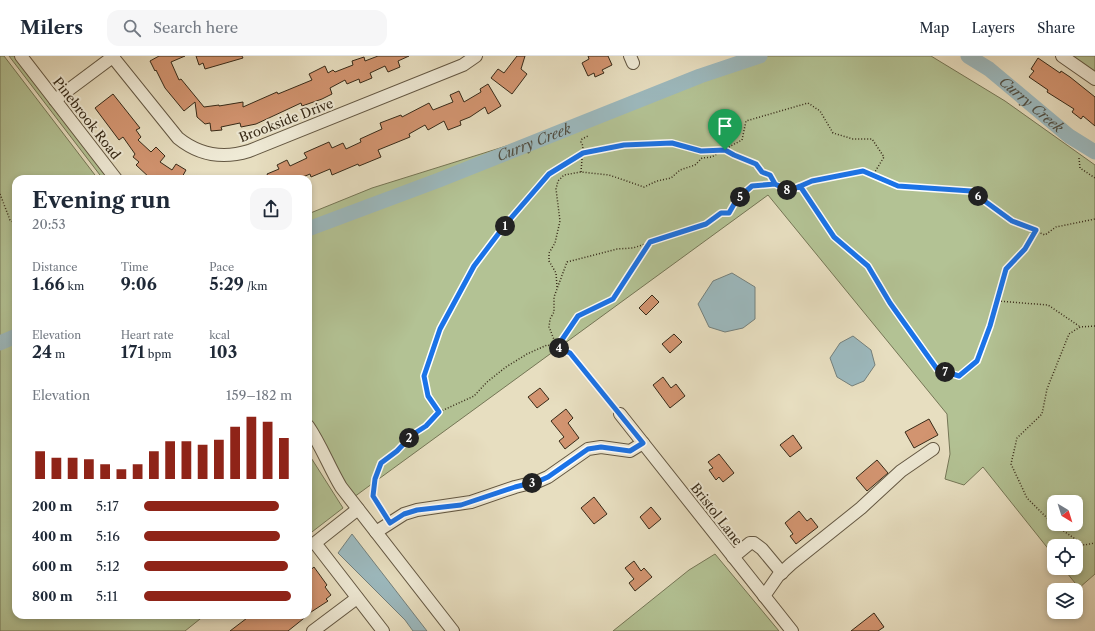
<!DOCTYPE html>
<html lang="en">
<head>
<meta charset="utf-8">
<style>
	:root { --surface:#fff; --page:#f6f6f7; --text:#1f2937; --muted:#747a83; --line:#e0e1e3; --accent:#8f2418 }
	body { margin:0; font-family:"Libre Caslon Text",serif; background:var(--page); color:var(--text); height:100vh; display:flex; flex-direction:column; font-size:15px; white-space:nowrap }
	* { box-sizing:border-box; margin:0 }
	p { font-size:13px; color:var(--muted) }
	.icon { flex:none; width:22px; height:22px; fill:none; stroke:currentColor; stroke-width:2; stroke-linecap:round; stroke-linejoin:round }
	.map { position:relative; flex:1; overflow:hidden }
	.side { position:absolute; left:12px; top:119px; width:300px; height:444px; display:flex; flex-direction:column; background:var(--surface); border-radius:12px; box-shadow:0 2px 6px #0003 }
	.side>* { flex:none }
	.needle { width:26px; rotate:142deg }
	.tools { position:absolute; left:1047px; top:439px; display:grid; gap:8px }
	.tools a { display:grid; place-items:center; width:36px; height:36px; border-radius:8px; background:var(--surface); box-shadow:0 2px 6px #0003; font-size:20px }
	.pin { position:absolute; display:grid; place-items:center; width:34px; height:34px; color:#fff; margin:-41px -17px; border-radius:50% 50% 50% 0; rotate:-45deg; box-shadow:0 0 4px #0007 }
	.pin .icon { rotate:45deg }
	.km { position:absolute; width:20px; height:20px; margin:-10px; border-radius:50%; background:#222; color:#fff; font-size:11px; line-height:20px; text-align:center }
	.round { display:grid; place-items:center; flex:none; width:42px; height:42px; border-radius:12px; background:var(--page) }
	.summary { display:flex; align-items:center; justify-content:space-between; height:68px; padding:0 20px }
	h1 { font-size:22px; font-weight:800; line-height:30px }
	.metrics { display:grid; grid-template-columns:repeat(3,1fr); gap:6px; height:68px; padding:4px 20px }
	.metrics div { display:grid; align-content:center }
	.metrics b { font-size:17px; font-weight:800 }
	.metrics small { font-size:11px; font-weight:400 }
	.metrics p { font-size:11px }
	.chart { height:112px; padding:8px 20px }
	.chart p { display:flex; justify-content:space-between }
	.chart svg { width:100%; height:72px; margin-top:4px; stroke:var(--accent); stroke-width:6 }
	ul { padding:0 20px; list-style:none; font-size:13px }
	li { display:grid; grid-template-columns:64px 48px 1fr; align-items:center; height:30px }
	li i { height:10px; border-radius:5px; background:var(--accent) }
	header { display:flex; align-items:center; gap:24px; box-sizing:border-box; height:56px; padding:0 20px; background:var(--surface); border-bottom:1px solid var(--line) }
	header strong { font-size:19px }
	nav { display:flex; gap:22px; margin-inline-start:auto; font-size:14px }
	.search { width:280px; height:36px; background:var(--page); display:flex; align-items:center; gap:10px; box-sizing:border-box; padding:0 14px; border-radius:12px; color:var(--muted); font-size:15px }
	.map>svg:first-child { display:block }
</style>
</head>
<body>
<header>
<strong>Milers</strong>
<div class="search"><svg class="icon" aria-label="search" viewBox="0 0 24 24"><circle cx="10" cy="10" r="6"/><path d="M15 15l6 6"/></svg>Search here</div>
<nav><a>Map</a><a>Layers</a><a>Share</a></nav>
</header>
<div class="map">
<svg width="1095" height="575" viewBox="0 0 1095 575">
	<rect width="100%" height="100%" fill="#e7dec0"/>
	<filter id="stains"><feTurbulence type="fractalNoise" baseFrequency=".005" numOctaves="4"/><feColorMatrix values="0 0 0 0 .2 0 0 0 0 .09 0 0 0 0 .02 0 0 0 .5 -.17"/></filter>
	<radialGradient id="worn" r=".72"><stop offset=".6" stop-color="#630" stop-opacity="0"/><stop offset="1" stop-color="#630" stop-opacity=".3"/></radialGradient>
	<g fill="#b3c294" stroke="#757656" fill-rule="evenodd">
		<path d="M 0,0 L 4,0 L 98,123 L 16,123 L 16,559 L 205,559 L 185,575 L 0,575 Z"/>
		<path d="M 9,0 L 15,0 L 108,123 L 103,123 Z"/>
		<path d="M 743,0 L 931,0 L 1005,45 L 1095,109 L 1095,518 L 1079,532 L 1063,512 L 1076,512 L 1076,490 L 1054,490 L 1054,500 L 983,411 L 964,429 L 945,423 L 950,398 L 947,358 L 768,139 L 354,441 L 345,428 L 308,363 L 308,158 L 372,132 L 548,77 ZM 1054,446 L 1076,446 L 1076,468 L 1054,468 Z"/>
		<path d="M 1070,0 L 1095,0 L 1095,17 Z"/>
		<path d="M 308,397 L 343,452 L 308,479 Z"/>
		<path d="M 715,498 L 779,575 L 613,575 L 689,514 Z"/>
	</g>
	<g fill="#9cb9be" stroke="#74807c">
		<path d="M 732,217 L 755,231 L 755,263 L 743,272 L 725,276 L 709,271 L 698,248 L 713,225 Z"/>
		<path d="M 853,280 L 871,294 L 875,309 L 864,325 L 852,330 L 837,321 L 830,302 L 840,287 Z"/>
		<path d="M 352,478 L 427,575 L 413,575 L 405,564 L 338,497 Z"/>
	</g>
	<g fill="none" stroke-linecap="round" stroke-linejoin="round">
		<g stroke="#9cb9be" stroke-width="15">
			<path id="s1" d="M 968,0 L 989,13 L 1069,80 L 1095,96"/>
			<path id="s2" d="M 308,173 L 439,124 L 700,20 L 760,0"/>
			<path d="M 0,287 L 16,280"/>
		</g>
	</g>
	<g fill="#d29470" stroke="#372a18">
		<path d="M 159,0 L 185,0 L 171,6 L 179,24 L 181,23 L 204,51 L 219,49 L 219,50 L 243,46 L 243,51 L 277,36 L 278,38 L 312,24 L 309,18 L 325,10 L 328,17 L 333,14 L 335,16 L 353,9 L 352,5 L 364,1 L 365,5 L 378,0 L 409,0 L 398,5 L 400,11 L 388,16 L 385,10 L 370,17 L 372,22 L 360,27 L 359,23 L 347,28 L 345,24 L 330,32 L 332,38 L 322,43 L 302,50 L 301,47 L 256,68 L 241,71 L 240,67 L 221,71 L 222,74 L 211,75 L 210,67 L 205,68 L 197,61 L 195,46 L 184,55 L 165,32 L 156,14 L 155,15 L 150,5 Z"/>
		<path d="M 196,0 L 242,0 L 243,2 L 205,13 L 203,7 L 199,9 Z"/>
		<path d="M 517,0 L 525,0 L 521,13 L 527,18 L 512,38 L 491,22 L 498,13 L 504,17 Z"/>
		<path d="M 588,0 L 608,0 L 612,9 L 602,14 L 604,17 L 595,21 L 594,17 L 588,20 L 582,7 L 589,3 Z"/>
		<path d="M 1038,2 L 1060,17 L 1061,15 L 1070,21 L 1095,41 L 1095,70 L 1083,60 L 1081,63 L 1072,56 L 1074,53 L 1047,36 L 1048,34 L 1029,21 L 1034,15 L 1031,13 Z"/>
		<path d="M 488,28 L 501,50 L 488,58 L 485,51 L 470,61 L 460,65 L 461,69 L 448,74 L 444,65 L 428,74 L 425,69 L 409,78 L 410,81 L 378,94 L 381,101 L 359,110 L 358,108 L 332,119 L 330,113 L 311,121 L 310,118 L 298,123 L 269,123 L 267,118 L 279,113 L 277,109 L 287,104 L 290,110 L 307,102 L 304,97 L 329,86 L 332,92 L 343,87 L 346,93 L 361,86 L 360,83 L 382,73 L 380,67 L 401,59 L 402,61 L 429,47 L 433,54 L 453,46 L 450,39 L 459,35 L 464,46 L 481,36 L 480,33 Z"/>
		<path d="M 113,38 L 140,72 L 136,74 L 141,81 L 138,84 L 151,96 L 156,91 L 165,100 L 160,106 L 172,114 L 176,108 L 186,114 L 181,123 L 151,123 L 136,109 L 139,106 L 133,101 L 135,98 L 123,81 L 119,84 L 95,52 Z"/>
		<path d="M 652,239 L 659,246 L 646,259 L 639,252 Z"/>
		<path d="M 674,278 L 682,286 L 670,297 L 662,288 Z"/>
		<path d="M 663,321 L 671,332 L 676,328 L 685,340 L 670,352 L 653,329 Z"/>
		<path d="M 540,332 L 549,343 L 537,352 L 528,341 Z"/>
		<path d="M 566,353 L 573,362 L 568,367 L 579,382 L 565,393 L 559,385 L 564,381 L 551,365 Z"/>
		<path d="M 929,363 L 938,379 L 914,392 L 905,376 Z"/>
		<path d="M 793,379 L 802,392 L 790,401 L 780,389 Z"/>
		<path d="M 719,398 L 734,417 L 723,426 L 719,421 L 716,424 L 709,414 L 713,412 L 708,406 Z"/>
		<path d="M 877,404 L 888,417 L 867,435 L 856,422 Z"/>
		<path d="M 594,441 L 607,458 L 594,468 L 581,452 Z"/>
		<path d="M 651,451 L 661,463 L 649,473 L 640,461 Z"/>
		<path d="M 799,455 L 807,465 L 811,462 L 818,471 L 796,488 L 790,480 L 793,478 L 785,467 Z"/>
		<path d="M 634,505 L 641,515 L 644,512 L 652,521 L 635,535 L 629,527 L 634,523 L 625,512 Z"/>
		<path d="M 314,511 L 327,529 L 325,531 L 331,539 L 326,543 L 328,545 L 308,558 L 308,516 Z"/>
		<path d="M 874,557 L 884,571 L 878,575 L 851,575 Z"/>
		<path d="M 251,559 L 308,559 L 288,575 L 230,575 Z"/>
	</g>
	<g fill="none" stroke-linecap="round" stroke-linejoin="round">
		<defs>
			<g id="minor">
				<path d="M 21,0 L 116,123"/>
				<path d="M 112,0 L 178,82 C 199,99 223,103 249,95 L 463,9 L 476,0"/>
				<path d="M 630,0 L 633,7"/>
				<path d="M 1062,0 L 1095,23"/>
				<path d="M 55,44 L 114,0"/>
				<path d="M 620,358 L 792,575"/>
				<path d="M 308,370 C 321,389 329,411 341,431 L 453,575"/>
				<path d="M 358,453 L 315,487 L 383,575"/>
				<path d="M 376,476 L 404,458 L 417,454 L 471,446 L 515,431 L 539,425 L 548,421 L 588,393 L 601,391 L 630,395 L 643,387"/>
				<path d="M 733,501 L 750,487 L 754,487 L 762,493 L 782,517"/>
				<path d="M 764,540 L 778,520 L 791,508 L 861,452 L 901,415 L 933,393"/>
				<path d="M 313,575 L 357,542"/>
			</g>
		</defs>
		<use href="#minor" stroke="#635742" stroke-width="14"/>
		<g stroke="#372a18" stroke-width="1.5" stroke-dasharray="1 2" stroke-linecap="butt">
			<path d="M 1079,102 L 1080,112 L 1095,122"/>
			<path d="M 581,116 L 583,90 L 581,86 L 582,83 L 588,80"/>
			<path d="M 800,130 L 834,181 L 868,211 L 889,247 L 937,313 L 959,321 L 977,305 L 990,270 L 1006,213 L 1025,193 L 1036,175"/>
			<path d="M 0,138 L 10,164 L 16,168"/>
			<path d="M 557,231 L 556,217 L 549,205 L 549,197 L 555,187 L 560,165 L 556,133 L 558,125 L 564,119 L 581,116 L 609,119 L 644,131 L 657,125 L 671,122 L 680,114 L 695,109 L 702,102 L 712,101 L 725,93 L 734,99 L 756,108 L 762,116 L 770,119 L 775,128"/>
			<path d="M 998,245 L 1048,249 L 1079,270"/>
			<path d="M 1095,270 L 1080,271 L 1069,278 L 1047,333 L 1042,358 L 1017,382 L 1011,408 L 1027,442 L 1052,467 L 1084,489 L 1095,487"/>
			<path d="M 557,291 L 549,271 L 550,263 L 554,256 L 554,241 L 567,206 L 617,193 L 633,192 L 706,168 L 721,157 L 729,157 L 737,143 L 752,130 L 775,128 L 789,135 L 812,125 L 863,115 L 898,130 L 971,135 L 1012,165 L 1045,179 L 1056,171 L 1095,163"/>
			<path d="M 557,291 L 578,260 L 613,243 L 649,186"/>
			<path d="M 439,356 L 428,340 L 424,320 L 440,273 L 474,210 L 505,169 L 549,118 L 583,97 L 625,89 L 672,87 L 701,95 L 725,93 L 742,84 L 746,65 L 808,47 L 820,55 L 833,77 L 853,83 L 872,83 L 884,101 L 873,119"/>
			<path d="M 385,459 L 373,440 L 375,423 L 381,407 L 397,395 L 412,379 L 426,370 L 439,356 L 474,340 L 487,326 L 506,311 L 527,298 L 547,289 L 557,291 L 570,297 L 614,350"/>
		</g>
		<use href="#minor" stroke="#efead6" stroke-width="12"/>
	</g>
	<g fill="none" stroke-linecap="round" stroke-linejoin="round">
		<defs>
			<path id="route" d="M 725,94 L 701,95 L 672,87 L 624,89 L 583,97 L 549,118 L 505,169 L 474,210 L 440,273 L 424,320 L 428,340 L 439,356 L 426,370 L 412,379 L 397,395 L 381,407 L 375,423 L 373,440 L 390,467 L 404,458 L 417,454 L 461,449 L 515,431 L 539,425 L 548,421 L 588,393 L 601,391 L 630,395 L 643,387 L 570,297 L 557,291 L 578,260 L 613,243 L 650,186 L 706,168 L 721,157 L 729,157 L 737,143 L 752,130 L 775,128 L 789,135 L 812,125 L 863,115 L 898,130 L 971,135 L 1012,165 L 1036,174 L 1025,193 L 1006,213 L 990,270 L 977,305 L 959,320 L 937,313 L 890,247 L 868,210 L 834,181 L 800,130 L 789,135 L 775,128 L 770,119 L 762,116 L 756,108 L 734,99 L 725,94"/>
		</defs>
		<use href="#route" stroke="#fff" stroke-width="8"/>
		<use href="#route" stroke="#1a73e8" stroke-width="5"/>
	</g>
	<g text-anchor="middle" stroke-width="4" stroke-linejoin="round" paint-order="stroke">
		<g font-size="13" fill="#372a18" stroke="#efead6">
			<text transform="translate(87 62) rotate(52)" y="5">Pinebrook Road</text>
			<text transform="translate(286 64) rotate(-21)" y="5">Brookside Drive</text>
			<text transform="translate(717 458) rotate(52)" y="5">Bristol Lane</text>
		</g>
		<g font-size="14" font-style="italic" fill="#504e42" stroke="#efead6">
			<text dy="5" stroke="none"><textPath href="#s1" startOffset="80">Curry Creek</textPath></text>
			<text dy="5" stroke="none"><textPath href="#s2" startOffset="242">Curry Creek</textPath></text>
		</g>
	</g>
	<rect width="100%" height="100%" filter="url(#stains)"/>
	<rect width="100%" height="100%" fill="url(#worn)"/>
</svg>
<div class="tools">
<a><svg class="needle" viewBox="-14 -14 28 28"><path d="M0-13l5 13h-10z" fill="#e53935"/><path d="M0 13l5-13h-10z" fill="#747a83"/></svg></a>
<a><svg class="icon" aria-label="locate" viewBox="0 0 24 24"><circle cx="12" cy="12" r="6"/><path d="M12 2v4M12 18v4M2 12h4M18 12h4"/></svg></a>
<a><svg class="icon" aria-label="layers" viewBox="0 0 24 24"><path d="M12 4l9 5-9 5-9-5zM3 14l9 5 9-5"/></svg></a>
</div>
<div class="pin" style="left:725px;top:94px;background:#1e9e55"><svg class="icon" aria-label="arrive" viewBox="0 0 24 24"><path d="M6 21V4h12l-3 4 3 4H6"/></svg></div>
<b class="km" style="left:505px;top:170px">1</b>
<b class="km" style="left:409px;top:382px">2</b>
<b class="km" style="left:532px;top:427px">3</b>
<b class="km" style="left:559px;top:292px">4</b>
<b class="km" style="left:740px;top:141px">5</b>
<b class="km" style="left:978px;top:140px">6</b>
<b class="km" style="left:945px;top:316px">7</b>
<b class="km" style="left:787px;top:134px">8</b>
<section class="side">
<div class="summary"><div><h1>Evening run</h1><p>20:53</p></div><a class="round"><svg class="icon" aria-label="share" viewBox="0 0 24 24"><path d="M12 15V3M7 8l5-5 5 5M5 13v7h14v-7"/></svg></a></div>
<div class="metrics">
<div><p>Distance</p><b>1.66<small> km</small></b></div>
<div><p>Time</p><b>9:06</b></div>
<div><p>Pace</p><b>5:29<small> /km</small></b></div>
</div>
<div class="metrics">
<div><p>Elevation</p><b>24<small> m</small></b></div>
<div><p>Heart rate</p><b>171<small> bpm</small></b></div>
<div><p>kcal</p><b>103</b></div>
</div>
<div class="chart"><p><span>Elevation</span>159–182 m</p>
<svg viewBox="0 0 160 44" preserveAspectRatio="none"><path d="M5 44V27M15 44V31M25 44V31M35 44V32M45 44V35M55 44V38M65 44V35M75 44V27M85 44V21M95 44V21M105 44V23M115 44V20M125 44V12M135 44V6M145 44V9M155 44V19"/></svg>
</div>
<ul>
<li><b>200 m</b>5:17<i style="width:91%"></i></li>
<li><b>400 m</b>5:16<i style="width:92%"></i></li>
<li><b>600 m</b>5:12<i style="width:97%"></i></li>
<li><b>800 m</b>5:11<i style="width:99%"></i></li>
</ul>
</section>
</div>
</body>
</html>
